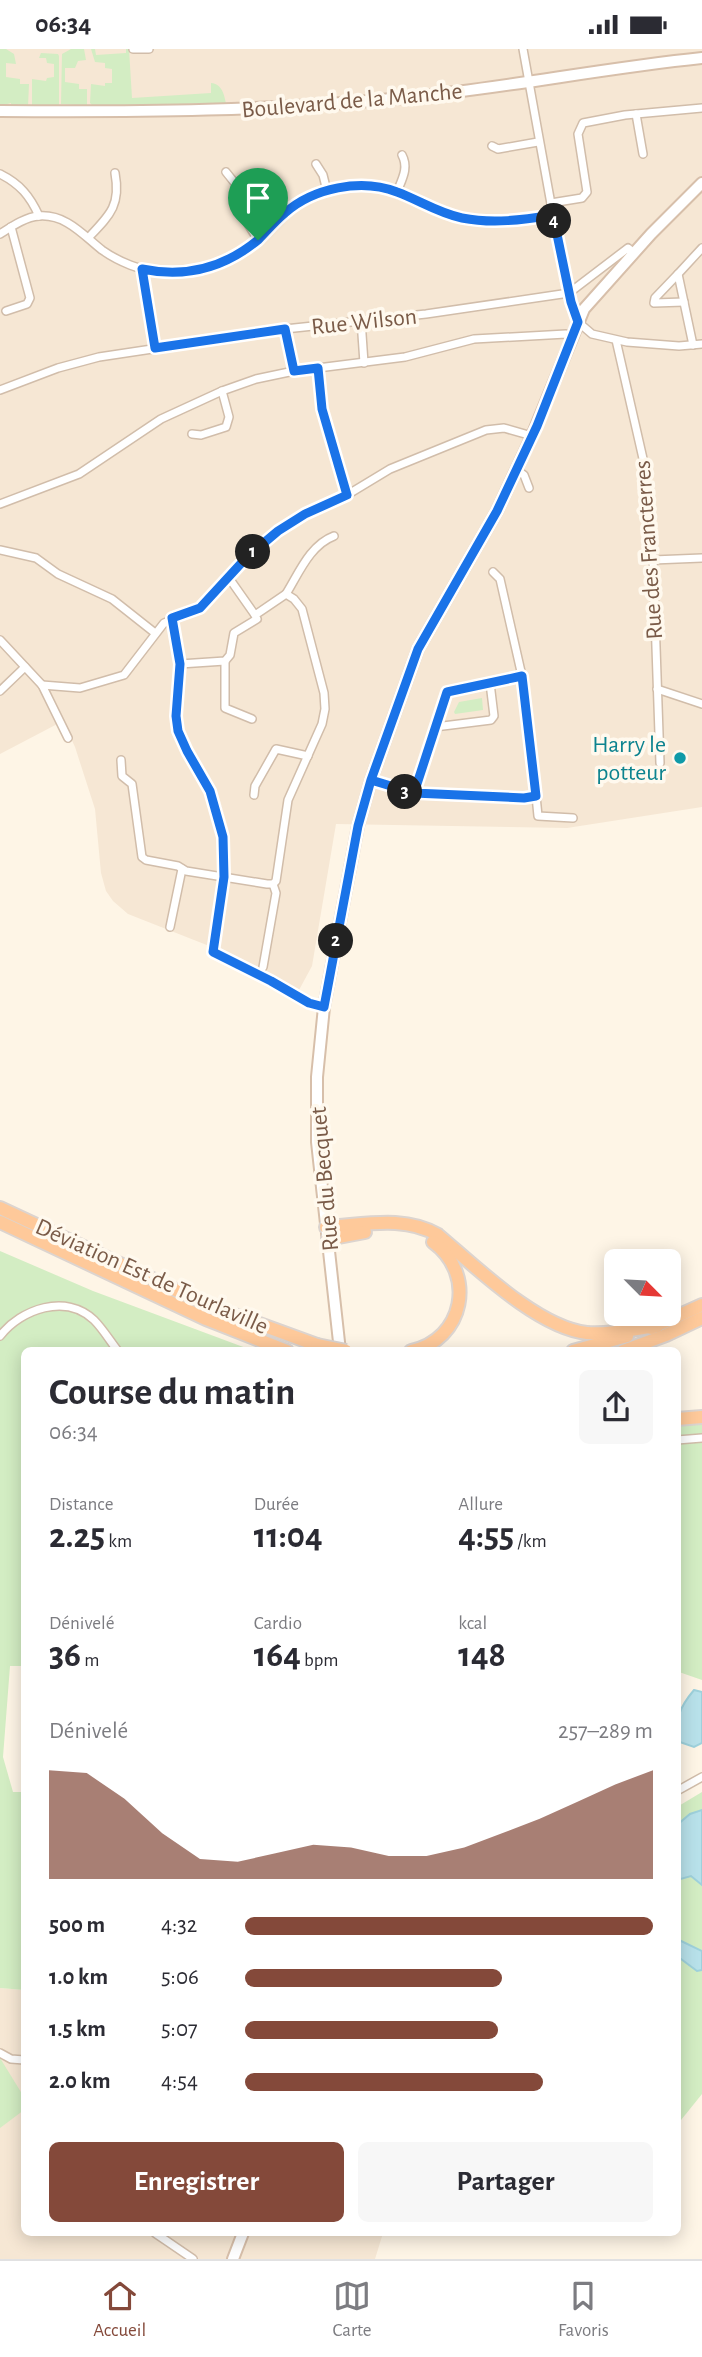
<!DOCTYPE html>
<html lang="fr">
<head>
<meta charset="utf-8">
<style>
	:root { --surface:#fff; --page:#f7f7f7; --text:#2b2b33; --muted:#7c7c81; --line:#e1e1e2; --accent:#84493a }
	body { margin:0; font-family:"Alegreya Sans",sans-serif; background:var(--page); color:var(--text); height:100vh; display:flex; flex-direction:column; font-size:26px; white-space:nowrap }
	* { box-sizing:border-box; margin:0 }
	p { font-size:23px; color:var(--muted) }
	.icon { flex:none; width:38px; height:38px; fill:none; stroke:currentColor; stroke-width:2; stroke-linecap:round; stroke-linejoin:round }
	.map { position:relative; flex:1; overflow:hidden }
	.panel { position:absolute; left:21px; top:1298px; width:660px; height:889px; display:flex; flex-direction:column; background:var(--surface); border-radius:10px; box-shadow:0 4px 18px #0003 }
	.panel>* { flex:none }
	.needle { width:46px; rotate:114deg }
	.tools { position:absolute; left:604px; top:1200px; display:grid; gap:14px }
	.tools a { display:grid; place-items:center; width:77px; height:77px; border-radius:10px; background:var(--surface); box-shadow:0 4px 18px #0003; font-size:35px }
	.pin { position:absolute; display:grid; place-items:center; width:60px; height:60px; color:#fff; margin:-72px -30px; border-radius:50% 50% 50% 0; rotate:-45deg; box-shadow:0 0 7px #0007 }
	.pin .icon { rotate:45deg }
	.km { position:absolute; width:35px; height:35px; margin:-18px; border-radius:50%; background:#222; color:#fff; font-size:19px; line-height:35px; text-align:center }
	.round { display:grid; place-items:center; flex:none; width:74px; height:74px; border-radius:10px; background:var(--page) }
	.summary { display:flex; align-items:center; justify-content:space-between; height:119px; padding:0 28px }
	h1 { font-size:38px; font-weight:700; line-height:52px }
	.stats { display:grid; grid-template-columns:repeat(3,1fr); gap:10px; height:119px; padding:7px 28px }
	.stats div { display:grid; align-content:center }
	.stats b { font-size:35px; font-weight:700 }
	.stats small { font-size:19px; font-weight:400 }
	.stats p { font-size:19px }
	.chart { height:196px; padding:14px 28px }
	.chart p { display:flex; justify-content:space-between }
	.chart svg { width:100%; height:126px; margin-top:7px; fill:var(--accent); opacity:.7 }
	.button { display:flex; gap:14px; margin-top:auto; padding:14px 28px }
	.button a { flex:1; height:80px; border-radius:10px; background:var(--accent); color:#fff; font-size:28px; font-weight:700; line-height:80px; text-align:center }
	.button a+a { background:var(--page); color:var(--text) }
	ul { padding:0 28px; list-style:none; font-size:23px }
	li { display:grid; grid-template-columns:112px 84px 1fr; align-items:center; height:52px }
	li i { height:18px; border-radius:9px; background:var(--accent) }
	.status { display:flex; justify-content:space-between; align-items:center; height:49px; padding:0 35px; background:var(--surface); direction:ltr }
	.status svg { height:19px; fill:currentColor }
	.dock { display:flex; justify-content:space-around; align-items:center; height:98px; border-top:2px solid var(--line); background:var(--surface); font-size:19px; color:var(--muted) }
	.dock a { display:grid; justify-items:center; gap:4px }
	.dock .current { color:var(--accent) }
	.map>svg:first-child { display:block }
</style>
</head>
<body>
<div class="status"><b>06:34</b><svg viewBox="0 0 49 12"><path d="M0 12V9h3v3zM5 12V6h3v6zM10 12V3h3v9zM15 12V0h3v12zM26 1h20v11H26zM47 4h2v5h-2z"/></svg></div>
<div class="map">
<svg width="702" height="2210" viewBox="0 0 702 2210">
	<rect width="100%" height="100%" fill="#fef5e6"/>
	<g fill="#f6e7d4">
		<path d="M 0,0 L 702,0 L 702,758 L 567,779 L 336,775 L 312,917 L 299,941 L 227,904 L 128,865 L 113,852 L 106,842 L 101,824 L 95,760 L 75,698 L 63,672 L 0,705 Z"/>
		<path d="M 0,1939 L 24,1941 L 24,2184 L 383,2184 L 375,2210 L 0,2210 Z"/>
	</g>
	<g fill="#d3edc3">
		<path d="M 0,0 L 6,0 L 14,5 L 16,15 L 6,14 L 6,28 L 20,30 L 20,35 L 29,35 L 28,58 L 11,57 L 11,54 L 0,57 Z"/>
		<path d="M 71,0 L 84,0 L 86,11 L 78,12 L 75,19 L 65,19 L 65,33 L 79,35 L 79,40 L 87,40 L 87,57 L 61,55 L 62,5 Z"/>
		<path d="M 91,0 L 95,0 L 96,6 L 126,4 L 126,0 L 129,0 L 132,49 L 211,44 L 211,34 C 222,35 224,45 226,54 L 93,57 L 90,54 L 91,35 L 105,37 L 105,34 L 112,34 L 112,20 L 105,19 L 105,14 L 95,13 Z"/>
		<path d="M 41,4 L 58,5 L 59,7 L 59,57 L 32,57 L 32,30 L 46,32 L 47,29 L 54,28 L 54,15 L 47,14 L 46,9 L 39,9 Z"/>
		<path d="M 482,649 L 483,661 L 455,665 L 454,663 L 459,653 Z"/>
		<path d="M 0,1202 L 93,1242 L 254,1302 L 24,1302 L 24,1617 L 10,1617 L 3,1708 L 13,1743 L 24,1743 L 24,1941 L 0,1939 Z"/>
		<path d="M 702,1373 L 702,1631 L 679,1623 L 677,1626 L 677,1378 Z"/>
		<path d="M 702,1743 L 702,2045 L 677,2076 L 677,1758 Z"/>
		<path d="M 0,2009 L 24,2048 L 24,2061 L 0,2079 Z"/>
	</g>
	<g fill="#b8e1ea" stroke="#9ed1dc" stroke-width="2">
		<path d="M 694,1641 L 702,1643 L 702,1694 L 694,1698 L 677,1692 C 677,1668 678,1660 694,1641 Z"/>
		<path d="M 702,1761 L 702,1836 L 691,1827 L 677,1831 L 677,1776 L 690,1765 Z"/>
		<path d="M 677,1890 L 702,1902 L 702,1921 L 697,1922 L 677,1907 Z"/>
	</g>
	<g fill="none" stroke-linecap="round" stroke-linejoin="round">
		<defs>
			<g id="minor">
				<path d="M 133,0 L 149,0"/>
				<path d="M 523,0 L 553,166 L 569,244 L 578,273 L 592,285 L 627,293 L 679,297 L 702,295"/>
				<path d="M 636,65 L 643,105"/>
				<path d="M 492,97 L 498,100 L 538,93"/>
				<path d="M 316,115 L 323,126 L 327,142"/>
				<path d="M 226,123 L 238,138 L 245,170 L 258,191"/>
				<path d="M 0,125 C 20,135 30,147 39,167"/>
				<path d="M 397,143 C 402,130 409,119 402,106"/>
				<path d="M 551,154 L 582,149 L 587,143 L 578,85 L 583,74 L 625,66 L 702,59"/>
				<path d="M 0,185 C 11,178 25,168 39,167 C 66,165 83,186 102,201 C 119,213 141,222 161,223 C 198,225 231,216 259,191 C 283,168 302,145 337,139 C 390,130 408,154 453,167 C 487,176 519,171 553,166"/>
				<path d="M 89,188 C 110,166 121,156 115,124"/>
				<path d="M 142,220 L 154,299"/>
				<path d="M 678,225 L 655,249 L 654,254 L 684,253"/>
				<path d="M 6,262 L 27,255 L 30,249 L 11,178"/>
				<path d="M 361,271 L 364,314"/>
				<path d="M 285,280 L 294,322"/>
				<path d="M 616,291 L 644,414 L 653,511 L 660,714"/>
				<path d="M 693,296 L 678,225 L 702,199"/>
				<path d="M 318,319 L 322,360 L 347,446"/>
				<path d="M 0,341 L 58,319 L 99,308 L 285,280 L 426,265 L 569,244 L 628,199 L 634,204"/>
				<path d="M 192,385 L 201,386 L 226,378 L 229,368 L 222,342"/>
				<path d="M 517,421 L 524,426 L 529,439"/>
				<path d="M 0,455 L 79,425 L 161,370 L 222,342 L 256,330 L 294,322 L 405,308 L 474,290 L 566,285 L 573,288"/>
				<path d="M 0,501 L 36,509 L 58,525 L 112,550 L 155,584"/>
				<path d="M 653,511 L 702,509"/>
				<path d="M 229,529 L 255,566"/>
				<path d="M 286,545 C 299,524 310,496 334,487"/>
				<path d="M 172,569 C 176,591 181,612 180,634 C 179,649 174,666 178,682 C 184,705 202,722 211,744 C 233,795 222,851 213,903 L 271,932 L 309,954 L 324,958"/>
				<path d="M 0,591 L 42,636 L 68,689"/>
				<path d="M 225,612 L 225,659 L 252,670"/>
				<path d="M 42,636 L 80,639 L 124,626 L 164,574 L 200,559 L 246,509 L 271,488 L 305,465 L 347,446 L 390,420 L 486,381 L 504,379 L 532,387"/>
				<path d="M 657,640 L 702,655"/>
				<path d="M 0,642 L 25,618"/>
				<path d="M 435,678 L 491,671 L 494,667 L 490,634"/>
				<path d="M 121,711 L 122,727 L 132,735 L 142,808 L 146,811 L 178,817 L 186,822 L 267,835 L 273,835 L 276,832 L 288,751 L 322,675 L 325,660 L 324,644 L 302,560 L 294,550 L 286,545 L 255,566 L 257,570 L 234,584 L 230,606 L 225,612 L 180,615"/>
				<path d="M 371,731 L 402,742 L 414,744 L 524,749 L 536,747 L 522,627 L 500,530 L 493,523"/>
				<path d="M 414,744 L 447,643 L 522,627"/>
				<path d="M 254,746 L 255,737 L 276,700 L 308,707"/>
				<path d="M 536,747 L 538,767 L 573,769"/>
				<path d="M 170,878 L 182,820"/>
				<path d="M 263,918 L 276,844 L 273,835"/>
				<path d="M 0,1287 C 21,1260 66,1244 94,1271 C 103,1280 110,1292 118,1302"/>
				<path d="M 677,1391 L 702,1389"/>
				<path d="M 677,1742 L 702,1728"/>
				<path d="M 0,2004 L 11,2010 L 24,2011"/>
				<path d="M 155,2184 L 193,2210"/>
			</g>
			<g id="secondary">
				<path d="M 0,62 C 138,63 276,62 413,48 C 510,38 605,19 702,9"/>
				<path d="M 340,1302 L 317,1093 L 317,1028 L 324,958 L 358,777 L 371,731 L 418,600 L 497,462 L 532,387 L 584,260 L 651,185 L 702,134"/>
				<path d="M 233,2210 L 243,2184"/>
			</g>
			<g id="trunk">
				<path d="M 0,1159 L 210,1257 L 317,1296"/>
				<path d="M 0,1173 L 206,1270 L 287,1302"/>
				<path d="M 326,1178 C 364,1176 404,1166 438,1186 C 476,1218 538,1279 587,1284 C 610,1286 634,1280 657,1277"/>
				<path d="M 328,1190 L 365,1183"/>
				<path d="M 651,1279 L 702,1256"/>
				<path d="M 411,1302 C 464,1291 477,1225 433,1193"/>
				<path d="M 573,1302 L 627,1287"/>
				<path d="M 623,1302 L 666,1286 L 702,1269"/>
				<path d="M 677,1370 L 702,1368"/>
			</g>
		</defs>
		<use href="#minor" stroke="#d1bdaa" stroke-width="10"/>
		<use href="#secondary" stroke="#d7bfaa" stroke-width="14"/>
		<use href="#trunk" stroke="#dcd4cf" stroke-width="16"/>
		<use href="#minor" stroke="#fff" stroke-width="7"/>
		<use href="#secondary" stroke="#fff" stroke-width="10"/>
		<use href="#trunk" stroke="#fec99a" stroke-width="12"/>
		<defs>
			<path id="trunk-bridge" d="M 317,1296 L 346,1302"/>
		</defs>
		<use href="#trunk-bridge" stroke="#dcd4cf" stroke-width="16" stroke-linecap="butt"/>
		<use href="#trunk-bridge" stroke="#fec99a" stroke-width="12"/>
	</g>
	<g fill="none" stroke-linecap="round" stroke-linejoin="round">
		<defs>
			<path id="route" d="M 258,191 C 224,219 185,229 142,220 L 155,299 L 285,280 L 294,322 L 318,319 L 322,360 L 347,446 L 305,465 L 278,482 L 246,509 L 200,559 L 172,569 L 180,615 L 176,667 L 178,682 L 187,702 L 210,742 L 223,788 L 224,828 L 213,903 L 271,932 L 309,954 L 324,958 L 358,777 L 371,731 L 414,744 L 447,643 L 522,627 L 536,747 L 524,749 L 414,744 L 371,731 L 418,600 L 497,462 L 537,377 L 578,273 L 571,253 L 553,166 C 522,171 493,175 462,169 C 438,164 419,151 397,143 C 361,129 313,139 285,164 C 275,172 267,182 258,191"/>
		</defs>
		<use href="#route" stroke="#fff" stroke-width="14"/>
		<use href="#route" stroke="#1a73e8" stroke-width="9"/>
	</g>
	<circle fill="#0f9aa8" stroke="#fff9ee" stroke-width="2.5" cx="680" cy="709" r="7"/>
	<g text-anchor="middle" stroke-width="7" stroke-linejoin="round" paint-order="stroke">
		<g font-size="24" fill="#7a5b48" stroke="#fff9ee">
			<text transform="translate(352 51) rotate(-5)" y="8">Boulevard de la Manche</text>
			<text transform="translate(364 272) rotate(-6)" y="8">Rue Wilson</text>
			<text transform="translate(648 501) rotate(-94)" y="8">Rue des Francterres</text>
			<text transform="translate(324 1130) rotate(-95)" y="8">Rue du Becquet</text>
			<text transform="translate(152 1227) rotate(24)" y="8">Déviation Est de Tourlaville</text>
		</g>
		<g font-size="24" fill="#0d838f" stroke="#fff9ee" text-anchor="end">
			<text x="666" y="703">Harry le<tspan x="666" dy="28">potteur</tspan></text>
		</g>
	</g>
</svg>
<div class="tools">
<a><svg class="needle" viewBox="-14 -14 28 28"><path d="M0-13l5 13h-10z" fill="#e53935"/><path d="M0 13l5-13h-10z" fill="#7c7c81"/></svg></a>
</div>
<div class="pin" style="left:258px;top:191px;background:#1e9e55"><svg class="icon" aria-label="arrive" viewBox="0 0 24 24"><path d="M6 21V4h12l-3 4 3 4H6"/></svg></div>
<b class="km" style="left:253px;top:503px">1</b>
<b class="km" style="left:336px;top:892px">2</b>
<b class="km" style="left:405px;top:743px">3</b>
<b class="km" style="left:554px;top:172px">4</b>
<section class="panel">
<div class="summary"><div><h1>Course du matin</h1><p>06:34</p></div><a class="round"><svg class="icon" aria-label="share" viewBox="0 0 24 24"><path d="M12 15V3M7 8l5-5 5 5M5 13v7h14v-7"/></svg></a></div>
<div class="stats">
<div><p>Distance</p><b>2.25<small> km</small></b></div>
<div><p>Durée</p><b>11:04</b></div>
<div><p>Allure</p><b>4:55<small> /km</small></b></div>
</div>
<div class="stats">
<div><p>Dénivelé</p><b>36<small> m</small></b></div>
<div><p>Cardio</p><b>164<small> bpm</small></b></div>
<div><p>kcal</p><b>148</b></div>
</div>
<div class="chart"><p><span>Dénivelé</span>257–289 m</p>
<svg viewBox="0 0 160 44" preserveAspectRatio="none"><path d="M0 44V6L10 7L20 16L30 28L40 37L50 38L60 35L70 32L80 33L90 36L100 36L110 33L120 28L130 23L140 17L150 11L160 6V44z"/></svg>
</div>
<ul>
<li><b>500 m</b>4:32<i style="width:100%"></i></li>
<li><b>1.0 km</b>5:06<i style="width:63%"></i></li>
<li><b>1.5 km</b>5:07<i style="width:62%"></i></li>
<li><b>2.0 km</b>4:54<i style="width:73%"></i></li>
</ul>
<div class="button"><a>Enregistrer</a><a>Partager</a></div>
</section>
</div>
<nav class="dock">
<a class="current"><svg class="icon" aria-label="home" viewBox="0 0 24 24"><path d="M3 11l9-7 9 7M6 9v11h12V9"/></svg>Accueil</a>
<a><svg class="icon" aria-label="map" viewBox="0 0 24 24"><path d="M3 6l6-2 6 2 6-2v14l-6 2-6-2-6 2zM9 4v14M15 6v14"/></svg>Carte</a>
<a><svg class="icon" aria-label="saved" viewBox="0 0 24 24"><path d="M7 4h10v16l-5-4-5 4z"/></svg>Favoris</a>
</nav>
</body>
</html>
